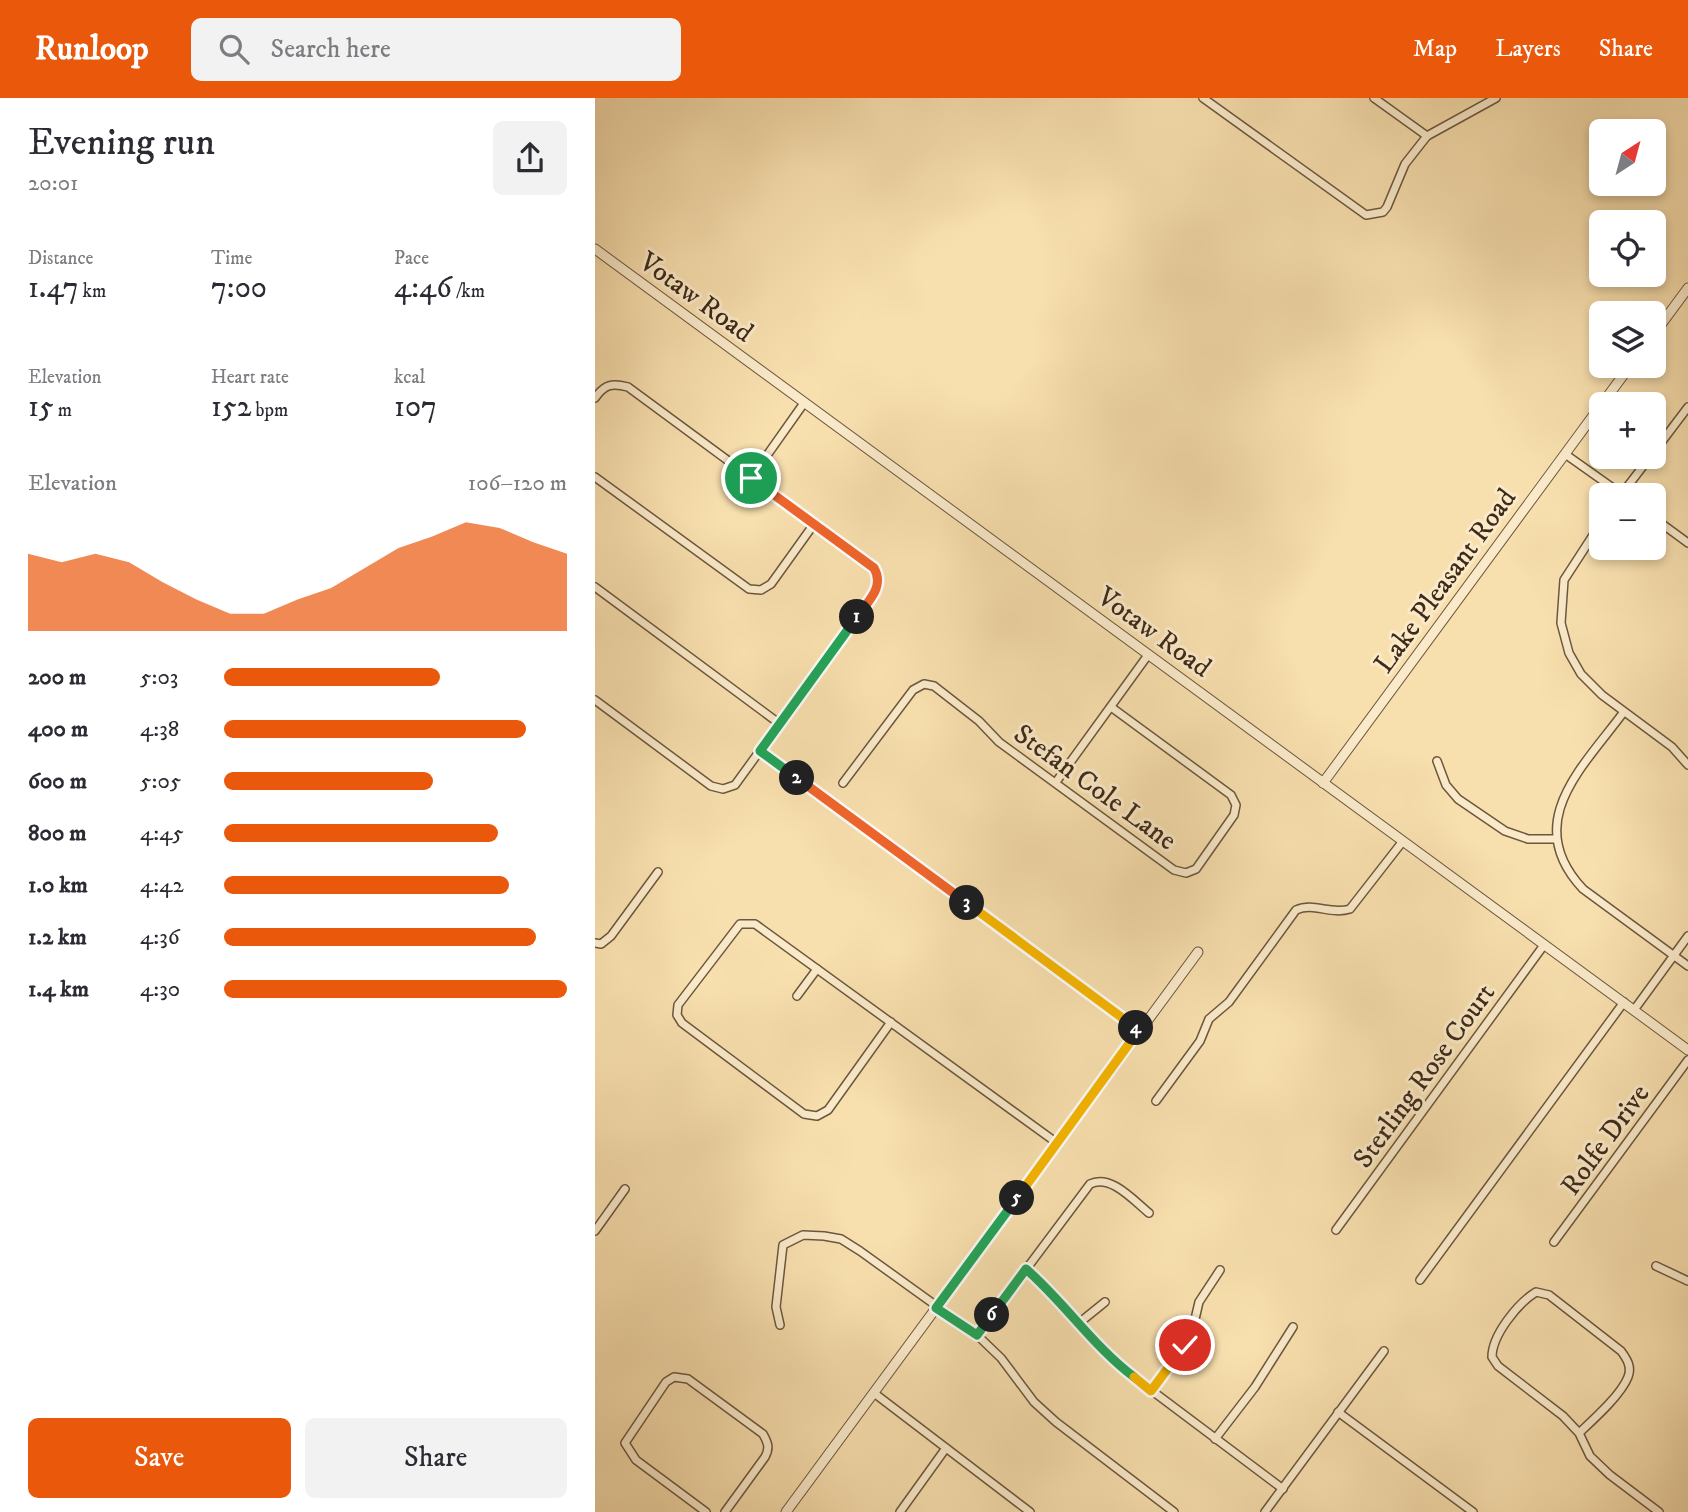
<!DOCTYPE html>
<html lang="en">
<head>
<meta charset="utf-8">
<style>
	:root { --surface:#fff; --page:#f2f2f3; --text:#2b2b33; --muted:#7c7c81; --accent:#ea580c }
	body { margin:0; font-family:"IM FELL DW Pica",serif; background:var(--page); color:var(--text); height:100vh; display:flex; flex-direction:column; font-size:26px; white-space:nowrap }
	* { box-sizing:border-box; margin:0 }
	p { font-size:23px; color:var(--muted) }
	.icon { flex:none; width:38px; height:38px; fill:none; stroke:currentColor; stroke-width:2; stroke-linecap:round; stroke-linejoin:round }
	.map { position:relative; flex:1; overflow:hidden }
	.drawer { display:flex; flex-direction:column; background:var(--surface); width:595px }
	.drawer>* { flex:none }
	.needle { width:46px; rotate:36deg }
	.fabs { position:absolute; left:994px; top:21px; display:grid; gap:14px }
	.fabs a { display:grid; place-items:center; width:77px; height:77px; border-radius:10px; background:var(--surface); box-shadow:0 4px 10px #0003; font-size:35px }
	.pin { position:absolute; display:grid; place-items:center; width:60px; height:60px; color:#fff; margin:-30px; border:4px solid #fff; border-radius:50%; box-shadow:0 2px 7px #0007 }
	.km { position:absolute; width:35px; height:35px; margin:-18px; border-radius:50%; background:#222; color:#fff; font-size:19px; line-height:35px; text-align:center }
	.round { display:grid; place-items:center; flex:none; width:74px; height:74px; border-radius:10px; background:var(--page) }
	.headline { display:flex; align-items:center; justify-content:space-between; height:119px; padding:0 28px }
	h1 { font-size:38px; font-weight:600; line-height:52px }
	.stats { display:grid; grid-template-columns:repeat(3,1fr); gap:10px; height:119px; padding:7px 28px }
	.stats div { display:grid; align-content:center }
	.stats b { font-size:30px; font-weight:600 }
	.stats small { font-size:19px; font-weight:400 }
	.stats p { font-size:19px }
	.chart { height:196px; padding:14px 28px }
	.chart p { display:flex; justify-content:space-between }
	.chart svg { width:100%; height:126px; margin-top:7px; fill:var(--accent); opacity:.7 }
	.button { display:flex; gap:14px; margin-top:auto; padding:14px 28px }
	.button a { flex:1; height:80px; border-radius:10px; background:var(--accent); color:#fff; font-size:28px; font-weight:600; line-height:80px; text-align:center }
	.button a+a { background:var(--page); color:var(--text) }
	ul { padding:0 28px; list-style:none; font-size:23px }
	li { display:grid; grid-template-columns:112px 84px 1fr; align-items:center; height:52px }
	li i { height:18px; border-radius:9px; background:var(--accent) }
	header { display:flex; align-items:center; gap:42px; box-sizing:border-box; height:98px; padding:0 35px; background:var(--accent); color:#fff }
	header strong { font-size:33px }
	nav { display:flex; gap:38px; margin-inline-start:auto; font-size:24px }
	.search { width:490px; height:63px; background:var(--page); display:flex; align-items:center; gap:18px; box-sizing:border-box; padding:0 24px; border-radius:10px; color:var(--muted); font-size:26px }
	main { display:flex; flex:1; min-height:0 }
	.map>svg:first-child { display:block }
</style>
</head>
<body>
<header>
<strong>Runloop</strong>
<div class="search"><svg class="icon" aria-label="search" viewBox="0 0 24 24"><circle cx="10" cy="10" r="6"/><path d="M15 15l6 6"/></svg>Search here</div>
<nav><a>Map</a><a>Layers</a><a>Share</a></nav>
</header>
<main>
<section class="drawer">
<div class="headline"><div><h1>Evening run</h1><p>20:01</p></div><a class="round"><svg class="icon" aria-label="share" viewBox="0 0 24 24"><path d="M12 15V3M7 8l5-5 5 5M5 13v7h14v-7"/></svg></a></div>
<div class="stats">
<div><p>Distance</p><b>1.47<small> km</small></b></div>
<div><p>Time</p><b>7:00</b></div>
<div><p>Pace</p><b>4:46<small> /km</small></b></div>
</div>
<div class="stats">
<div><p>Elevation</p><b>15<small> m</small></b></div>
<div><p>Heart rate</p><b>152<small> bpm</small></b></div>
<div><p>kcal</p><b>107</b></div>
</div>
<div class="chart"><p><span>Elevation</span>106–120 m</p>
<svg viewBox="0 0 160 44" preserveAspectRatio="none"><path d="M0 44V17L10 20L20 17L30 20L40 27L50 33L60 38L70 38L80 33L90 29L100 22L110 15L120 11L130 6L140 8L150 13L160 17V44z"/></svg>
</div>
<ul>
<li><b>200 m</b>5:03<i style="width:63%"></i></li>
<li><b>400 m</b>4:38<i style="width:88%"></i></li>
<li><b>600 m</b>5:05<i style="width:61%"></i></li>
<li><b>800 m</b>4:45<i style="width:80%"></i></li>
<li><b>1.0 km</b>4:42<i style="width:83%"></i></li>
<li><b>1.2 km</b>4:36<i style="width:91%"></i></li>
<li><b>1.4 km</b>4:30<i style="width:100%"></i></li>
</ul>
<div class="button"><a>Save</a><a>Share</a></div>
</section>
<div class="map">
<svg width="1093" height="1414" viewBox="0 0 1093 1414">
	<rect width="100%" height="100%" fill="#f8dfae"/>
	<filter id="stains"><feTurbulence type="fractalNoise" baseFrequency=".00286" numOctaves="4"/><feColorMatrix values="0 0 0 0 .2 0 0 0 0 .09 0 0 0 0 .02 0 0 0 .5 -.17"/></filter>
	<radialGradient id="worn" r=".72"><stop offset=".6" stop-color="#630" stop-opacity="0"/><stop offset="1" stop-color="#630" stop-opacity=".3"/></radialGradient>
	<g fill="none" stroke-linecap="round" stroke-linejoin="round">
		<defs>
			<g id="minor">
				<path d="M 608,0 L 771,117 L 788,114 L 792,109 L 810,66 L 832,38 L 901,0"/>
				<path d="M 779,0 L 832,38"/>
				<path d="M 0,300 C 10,286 17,285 33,289 L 279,470 L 284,479 L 283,490 L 140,687 L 128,691 L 116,688 L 0,602"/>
				<path d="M 1059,354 L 1093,309"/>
				<path d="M 970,356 L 1028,397"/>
				<path d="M 0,379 L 154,491 L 166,492 L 176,486 L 219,426"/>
				<path d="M 156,380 L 209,305"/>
				<path d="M 1026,397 L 1055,359"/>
				<path d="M 1059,420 L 1093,445"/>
				<path d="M 1006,425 L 969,482 L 966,525 L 974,555 L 986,576 L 1007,597 L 1077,649 L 1093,667"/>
				<path d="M 0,489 L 185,626"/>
				<path d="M 1028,615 C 987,670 926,725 988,791 L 1093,868"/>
				<path d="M 165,653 L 544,932"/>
				<path d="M 842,663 L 851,687 L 863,701 L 910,733 L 933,741 L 961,741"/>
				<path d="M 461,684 L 553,557"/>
				<path d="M 248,685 L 318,592 L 329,586 L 339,588 L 384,623 L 404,644 L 579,772 L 591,775 L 601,771 L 639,717 L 641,707 L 636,697 L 516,609"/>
				<path d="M 0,845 L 6,846 L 16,838 L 63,774"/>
				<path d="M 202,898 L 222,871"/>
				<path d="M 1039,912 L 1093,838"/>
				<path d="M 296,924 L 233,1012 L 222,1018 L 209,1016 L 87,925 L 82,917 L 83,907 L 145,826 L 160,826 L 462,1045"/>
				<path d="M 561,1003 L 605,943 L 614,921 L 634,904 L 701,812 C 719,804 735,817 755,811 L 808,743"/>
				<path d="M 741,1132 L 949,847"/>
				<path d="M 0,1133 L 30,1091"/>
				<path d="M 959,1144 L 1093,962"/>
				<path d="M 1061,1168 L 1093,1183"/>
				<path d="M 431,1171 C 466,1201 491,1238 524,1268 L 688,1391"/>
				<path d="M 825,1182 L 1029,904"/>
				<path d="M 484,1225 L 510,1204"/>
				<path d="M 185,1227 L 181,1209 L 188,1147 L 208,1137 L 229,1138 L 246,1141 L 265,1153 L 382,1237 L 406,1260 L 439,1304 L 461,1324 L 579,1414"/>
				<path d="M 382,1237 L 495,1086 C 516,1076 538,1102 554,1115"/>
				<path d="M 556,1293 L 590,1247 L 597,1234 L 604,1204 L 625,1172"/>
				<path d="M 279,1295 L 435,1414"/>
				<path d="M 743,1314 L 878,1414"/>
				<path d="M 984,1335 C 998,1322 1026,1297 1033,1279 C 1037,1269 1032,1261 1026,1253 L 954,1197 L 941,1194 C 923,1205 897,1237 897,1259 L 903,1268 L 968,1318 L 984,1335 L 995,1358 L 1015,1377 L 1064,1414"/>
				<path d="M 620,1341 L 660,1289 L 698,1229"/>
				<path d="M 111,1414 L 41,1362 L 30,1345 L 71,1284 L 79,1279 L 93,1281 L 168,1336 C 173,1345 175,1350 170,1359 L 130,1414"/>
				<path d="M 305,1414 L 351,1350"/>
				<path d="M 670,1414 L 789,1253"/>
			</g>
			<g id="tertiary">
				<path d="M 0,151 L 1093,952"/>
				<path d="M 1059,236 L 1093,190"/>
				<path d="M 1007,306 L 1035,268"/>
				<path d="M 728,685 L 1006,307"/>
				<path d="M 191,1414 L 603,854"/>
			</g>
		</defs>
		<use href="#minor" stroke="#6c573e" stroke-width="10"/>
		<use href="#tertiary" stroke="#6c573e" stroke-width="11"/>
		<use href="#minor" stroke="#faeaca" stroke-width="7"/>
		<use href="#tertiary" stroke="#faeaca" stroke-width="9"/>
	</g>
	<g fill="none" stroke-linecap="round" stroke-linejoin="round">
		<defs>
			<path id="split-1" d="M 156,380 L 279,470 C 290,489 273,503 262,519"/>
			<path id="split-2" d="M 202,680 L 165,653 L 262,519"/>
			<path id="split-3" d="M 202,680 L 372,805"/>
			<path id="split-4" d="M 372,805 L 541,930"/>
			<path id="split-5" d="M 422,1100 L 544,932 L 541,930"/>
			<path id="split-6" d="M 397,1217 L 382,1237 L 341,1210 L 422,1100"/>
			<path id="split-7" d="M 397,1217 L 431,1171 C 470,1205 498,1248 539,1279"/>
			<path id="split-8" d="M 539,1279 L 556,1293 L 590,1247"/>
		</defs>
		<use href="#split-1" stroke="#fff" stroke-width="14"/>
		<use href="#split-2" stroke="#fff" stroke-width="14"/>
		<use href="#split-3" stroke="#fff" stroke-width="14"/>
		<use href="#split-4" stroke="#fff" stroke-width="14"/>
		<use href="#split-5" stroke="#fff" stroke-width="14"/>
		<use href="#split-6" stroke="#fff" stroke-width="14"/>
		<use href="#split-7" stroke="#fff" stroke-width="14"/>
		<use href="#split-8" stroke="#fff" stroke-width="14"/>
		<use href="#split-1" stroke="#f0652b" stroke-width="9"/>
		<use href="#split-2" stroke="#22a559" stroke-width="9"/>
		<use href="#split-3" stroke="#f0652b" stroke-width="9"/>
		<use href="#split-4" stroke="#f5b400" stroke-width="9"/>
		<use href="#split-5" stroke="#f5b400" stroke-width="9"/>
		<use href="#split-6" stroke="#22a559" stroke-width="9"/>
		<use href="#split-7" stroke="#22a559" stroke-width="9"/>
		<use href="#split-8" stroke="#f5b400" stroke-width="9"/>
	</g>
	<g text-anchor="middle" stroke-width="6" stroke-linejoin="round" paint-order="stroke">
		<g font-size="28" fill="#3e2a19" stroke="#faeaca">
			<text transform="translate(102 198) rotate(36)" y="10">Votaw Road</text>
			<text transform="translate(849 482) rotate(-54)" y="10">Lake Pleasant Road</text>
			<text transform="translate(560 533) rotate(36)" y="10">Votaw Road</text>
			<text transform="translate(501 688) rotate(36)" y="10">Stefan Cole Lane</text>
			<text transform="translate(828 977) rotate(-54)" y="10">Sterling Rose Court</text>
			<text transform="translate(1009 1041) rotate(-54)" y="10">Rolfe Drive</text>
		</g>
	</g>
	<rect width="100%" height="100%" filter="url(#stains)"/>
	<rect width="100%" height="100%" fill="url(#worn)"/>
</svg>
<div class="fabs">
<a><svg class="needle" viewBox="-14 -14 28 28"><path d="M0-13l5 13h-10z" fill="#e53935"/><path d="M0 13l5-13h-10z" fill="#7c7c81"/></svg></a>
<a><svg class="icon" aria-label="locate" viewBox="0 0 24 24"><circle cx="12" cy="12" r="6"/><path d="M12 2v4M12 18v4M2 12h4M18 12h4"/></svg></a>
<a><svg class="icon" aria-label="layers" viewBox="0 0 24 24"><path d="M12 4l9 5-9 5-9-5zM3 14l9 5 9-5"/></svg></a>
<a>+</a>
<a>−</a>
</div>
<div class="pin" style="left:156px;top:380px;background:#1e9e55"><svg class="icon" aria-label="arrive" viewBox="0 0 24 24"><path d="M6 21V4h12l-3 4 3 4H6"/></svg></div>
<div class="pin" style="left:590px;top:1247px;background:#d93025"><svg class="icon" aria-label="check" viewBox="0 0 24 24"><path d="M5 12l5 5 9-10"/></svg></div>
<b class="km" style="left:262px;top:519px">1</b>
<b class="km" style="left:202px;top:680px">2</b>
<b class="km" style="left:372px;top:805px">3</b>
<b class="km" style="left:541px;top:930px">4</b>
<b class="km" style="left:422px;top:1100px">5</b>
<b class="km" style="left:397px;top:1217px">6</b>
</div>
</main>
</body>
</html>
